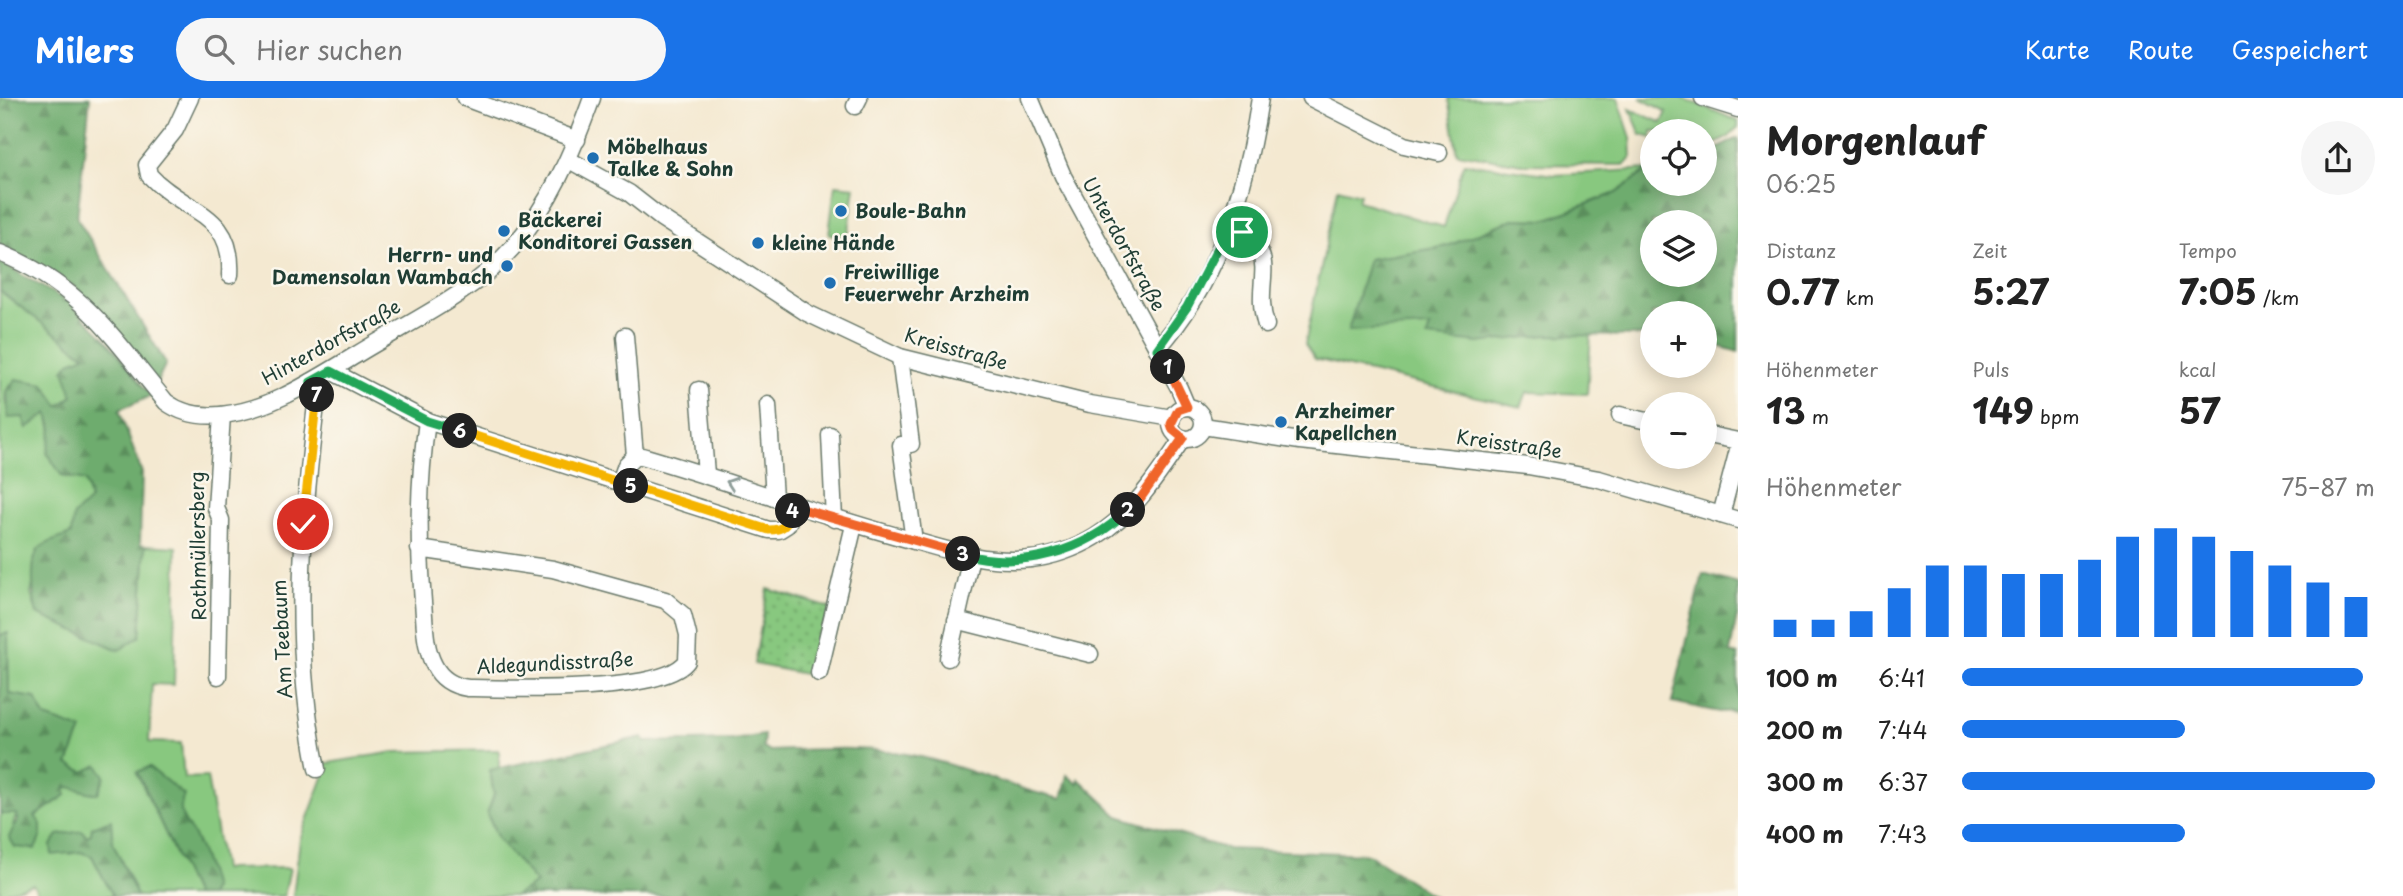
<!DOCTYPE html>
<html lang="de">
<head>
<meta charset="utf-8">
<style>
	:root { --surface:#fff; --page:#f6f6f6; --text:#222; --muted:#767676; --accent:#1a73e8 }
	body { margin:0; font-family:"Playpen Sans",sans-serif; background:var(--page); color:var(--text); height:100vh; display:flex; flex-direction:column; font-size:26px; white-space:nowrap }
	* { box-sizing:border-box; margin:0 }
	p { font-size:23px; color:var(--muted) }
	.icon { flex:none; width:38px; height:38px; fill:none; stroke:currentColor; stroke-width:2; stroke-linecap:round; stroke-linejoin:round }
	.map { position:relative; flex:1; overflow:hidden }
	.side { display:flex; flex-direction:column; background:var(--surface); width:665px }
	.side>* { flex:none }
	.tools { position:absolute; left:1640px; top:21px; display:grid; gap:14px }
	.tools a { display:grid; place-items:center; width:77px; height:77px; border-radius:50%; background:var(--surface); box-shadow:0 4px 18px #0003; font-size:35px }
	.pin { position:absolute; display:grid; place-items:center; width:60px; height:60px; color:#fff; margin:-30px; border:4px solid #fff; border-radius:50%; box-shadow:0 2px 7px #0007 }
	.km { position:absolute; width:35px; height:35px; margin:-18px; border-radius:50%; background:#222; color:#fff; font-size:19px; line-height:35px; text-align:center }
	.round { display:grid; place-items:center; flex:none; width:74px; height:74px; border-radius:37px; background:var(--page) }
	.overview { display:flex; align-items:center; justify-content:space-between; height:119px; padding:0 28px }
	h1 { font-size:38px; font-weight:700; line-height:52px }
	.metrics { display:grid; grid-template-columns:repeat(3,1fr); gap:10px; height:119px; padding:7px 28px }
	.metrics div { display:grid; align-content:center }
	.metrics b { font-size:35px; font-weight:700 }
	.metrics small { font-size:19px; font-weight:400 }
	.metrics p { font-size:19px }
	.chart { height:196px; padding:14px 28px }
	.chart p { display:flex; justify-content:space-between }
	.chart svg { width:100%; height:126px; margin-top:7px; stroke:var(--accent); stroke-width:6 }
	ul { padding:0 28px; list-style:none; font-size:23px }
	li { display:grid; grid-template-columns:112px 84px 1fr; align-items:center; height:52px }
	li i { height:18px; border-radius:9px; background:var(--accent) }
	header { display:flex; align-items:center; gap:42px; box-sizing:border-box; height:98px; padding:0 35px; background:var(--accent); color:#fff }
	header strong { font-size:33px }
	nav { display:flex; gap:38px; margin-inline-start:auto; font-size:24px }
	.search { width:490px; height:63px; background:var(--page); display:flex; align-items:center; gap:18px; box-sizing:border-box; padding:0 24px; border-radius:38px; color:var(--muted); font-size:26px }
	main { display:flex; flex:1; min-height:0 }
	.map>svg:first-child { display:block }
</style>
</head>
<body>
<header>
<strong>Milers</strong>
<div class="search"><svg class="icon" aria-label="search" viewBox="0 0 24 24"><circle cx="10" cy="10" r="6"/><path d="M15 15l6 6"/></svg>Hier suchen</div>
<nav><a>Karte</a><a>Route</a><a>Gespeichert</a></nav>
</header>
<main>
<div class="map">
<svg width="1738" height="798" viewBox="0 0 1738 798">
	<defs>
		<pattern id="forest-firs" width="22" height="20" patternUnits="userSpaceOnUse" patternTransform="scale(1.75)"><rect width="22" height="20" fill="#6eac6e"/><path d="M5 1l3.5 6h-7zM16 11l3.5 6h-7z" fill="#5a8d5b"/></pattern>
		<pattern id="park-dots" width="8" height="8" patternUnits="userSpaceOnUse" patternTransform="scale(1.75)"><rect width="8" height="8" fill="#88c87f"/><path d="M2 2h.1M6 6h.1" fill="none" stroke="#6fa469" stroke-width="1.8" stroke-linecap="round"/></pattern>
	</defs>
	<rect width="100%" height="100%" fill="#fbf7ec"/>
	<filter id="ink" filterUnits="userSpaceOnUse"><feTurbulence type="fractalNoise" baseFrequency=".0143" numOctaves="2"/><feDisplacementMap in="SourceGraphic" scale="14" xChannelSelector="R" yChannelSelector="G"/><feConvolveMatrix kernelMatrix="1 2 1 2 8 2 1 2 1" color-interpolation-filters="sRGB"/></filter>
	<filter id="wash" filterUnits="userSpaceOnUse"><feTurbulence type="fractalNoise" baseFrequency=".00686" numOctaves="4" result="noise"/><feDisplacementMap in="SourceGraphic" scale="28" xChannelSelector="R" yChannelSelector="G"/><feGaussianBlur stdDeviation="1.57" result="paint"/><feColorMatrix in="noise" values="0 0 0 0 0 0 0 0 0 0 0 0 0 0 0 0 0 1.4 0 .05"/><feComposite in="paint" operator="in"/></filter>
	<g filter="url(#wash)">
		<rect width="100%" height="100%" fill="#f4e9d1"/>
		<g fill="#88c87f" stroke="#54825a" stroke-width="2">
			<path d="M 1448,0 L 1618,0 L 1631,40 L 1632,59 L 1625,67 L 1522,66 L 1457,55 Z"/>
			<path d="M 1640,0 L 1683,0 L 1738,23 L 1738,29 L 1729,39 L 1705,51 L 1704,33 L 1652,33 L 1652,40 L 1641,37 L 1630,11 L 1662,25 L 1667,14 Z"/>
			<path d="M 1464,65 L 1555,77 L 1649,71 L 1616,95 L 1545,122 L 1513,121 L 1448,148 L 1369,161 L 1409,229 L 1430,229 L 1428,238 L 1591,236 L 1587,296 L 1527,294 L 1521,309 L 1315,261 L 1305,246 L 1338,90 L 1360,96 L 1358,103 L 1444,129 Z"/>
			<path d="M 835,87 L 855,89 L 848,139 L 829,136 Z"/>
			<path d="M 0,193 L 86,258 L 70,264 L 73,298 L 59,308 L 16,281 L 6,293 L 5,304 L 23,319 L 27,330 L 48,315 L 62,378 L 85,383 L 90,403 L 71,436 L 41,449 L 31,496 L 37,515 L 119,552 L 140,538 L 146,447 L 177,449 L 174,587 L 152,586 L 149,644 L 181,645 L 184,680 L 207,679 L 223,771 L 290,770 L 284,798 L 209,798 L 213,790 L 181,723 L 179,709 L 150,669 L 137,675 L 195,798 L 137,798 L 113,745 L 110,722 L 69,756 L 80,753 L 92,758 L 113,798 L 39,798 L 33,786 L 7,794 L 9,798 L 0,798 L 0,713 L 2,716 L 17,715 L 13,727 L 34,719 L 66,697 L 65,689 L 76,689 L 84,674 L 67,666 L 81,632 L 45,619 L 34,600 L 9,596 L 7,536 L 0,537 Z"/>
			<path d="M 499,652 L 499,670 L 490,672 L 494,697 L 487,716 L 498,741 L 537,785 L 515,798 L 293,798 L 300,741 L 324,677 L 322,666 L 394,654 Z"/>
		</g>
		<g fill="url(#forest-firs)" stroke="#467451" stroke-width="2" fill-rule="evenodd">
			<path d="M 0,0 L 90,0 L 77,120 L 166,265 L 157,284 L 108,219 L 75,189 L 0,147 Z"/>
			<path d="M 1738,40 L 1738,254 L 1705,244 L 1704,215 L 1652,215 L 1652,238 L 1548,237 L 1478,245 L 1427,239 L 1430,229 L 1348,233 L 1369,161 L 1448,148 L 1513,121 L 1545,122 L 1616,95 L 1649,71 L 1652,70 L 1652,86 L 1704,86 L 1705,57 ZM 1652,124 L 1704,124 L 1704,177 L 1652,177 Z"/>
			<path d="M 0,164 L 70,205 L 107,242 L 151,298 L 119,312 L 142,375 L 140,446 L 146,447 L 140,538 L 119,552 L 37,516 C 33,502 29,459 40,450 C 48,443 62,440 71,436 L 74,417 L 90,402 L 85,383 L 62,378 L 47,355 L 52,331 L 48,315 L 27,330 L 23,319 L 8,320 L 7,293 L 16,281 L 44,286 L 59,308 L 73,298 L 64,272 L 70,264 L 85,258 L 0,193 Z"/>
			<path d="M 1703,476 L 1738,486 L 1738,512 L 1730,555 L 1738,557 L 1738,613 L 1719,614 L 1672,604 Z"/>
			<path d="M 8,535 L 9,596 L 35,600 L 45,619 L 82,632 L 68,666 L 84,674 L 98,667 L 105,678 L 98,695 C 85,696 78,689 66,689 L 66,697 L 35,718 L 41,726 L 41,738 L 35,751 L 15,749 L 9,739 L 18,722 L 17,716 L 2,716 L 0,713 L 0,537 Z"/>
			<path d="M 764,637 L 763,650 L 770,653 C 819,651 873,647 921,659 C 969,670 1013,691 1061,701 L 1067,677 L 1078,686 L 1079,681 L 1118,718 L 1228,751 L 1368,756 L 1433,798 L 515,798 L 536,785 L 498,741 L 487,716 L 494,697 L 490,672 L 643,639 L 645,644 L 733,642 Z"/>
			<path d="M 149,669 L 184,697 C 175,719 187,723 196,742 C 204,757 208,774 213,790 L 209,798 L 195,798 L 137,674 Z"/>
			<path d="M 111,722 L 113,745 L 137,798 L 113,798 L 92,758 L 80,754 L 52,757 L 51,747 L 58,737 L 82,733 L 87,738 L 91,736 L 92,729 Z"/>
		</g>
		<path fill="url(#park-dots)" stroke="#54825a" stroke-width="2" d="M 768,491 L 830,510 L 810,577 L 754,566 Z"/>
	</g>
	<g filter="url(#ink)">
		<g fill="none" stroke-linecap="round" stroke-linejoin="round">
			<defs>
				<g id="minor">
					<path d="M 190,0 L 175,32 L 147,67 L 149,77 C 185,116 234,113 230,177"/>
					<path d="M 465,0 L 577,42"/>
					<path d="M 1030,0 L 1063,78 L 1179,290 L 1187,309"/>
					<path d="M 1311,0 L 1404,47 L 1439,55"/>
					<path d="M 1703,0 L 1738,11"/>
					<path d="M 855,8 L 859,0"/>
					<path d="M 569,62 L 629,95 L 661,120 L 807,215 L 900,259 L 1090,306 L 1172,320"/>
					<path d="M 1230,127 C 1286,158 1251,180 1266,227"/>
					<path d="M 0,155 C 82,188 113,240 166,304 C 182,316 200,319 221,317 C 271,312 314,282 356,257 C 409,224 471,197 513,149 C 551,105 572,55 592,0"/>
					<path d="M 625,238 L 635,358"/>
					<path d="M 1157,251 C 1219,183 1247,88 1260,0"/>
					<path d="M 900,259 L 911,346 L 901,347 L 914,443"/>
					<path d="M 331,273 L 427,323 L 769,432 L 779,432 L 787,427 L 795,409"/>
					<path d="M 311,284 L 317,298 C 302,430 291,539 317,671"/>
					<path d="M 699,292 L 706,376"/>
					<path d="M 768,307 L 774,400"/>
					<circle cx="1187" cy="325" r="16"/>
					<path d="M 1620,317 L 1652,324"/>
					<path d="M 1203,328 L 1300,343 L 1528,368 L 1599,381 L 1738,422"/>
					<path d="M 1704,336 L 1738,343"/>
					<path d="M 830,337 L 834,421"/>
					<path d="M 620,384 L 626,367 L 635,358 L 642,358 C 733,384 820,418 911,442 C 949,453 990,466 1031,461 C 1052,459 1077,450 1095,439 C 1134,415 1158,377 1183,340"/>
					<path d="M 1721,417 L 1738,352"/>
					<path d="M 419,451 L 553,471 L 665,502 L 683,517 L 688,537 L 687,563 C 664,596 510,591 468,590 C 453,588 441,581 434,567 C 424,548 425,525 423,504 C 418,440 418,387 427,323"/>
					<path d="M 956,522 L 1090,556"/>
					<path d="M 948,560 L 971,459"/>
					<path d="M 819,575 L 854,427"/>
					<path d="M 218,578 L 221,422 L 216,410 L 222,317"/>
				</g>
			</defs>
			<use href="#minor" stroke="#6a796b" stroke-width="19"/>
			<use href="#minor" stroke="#fff" stroke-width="16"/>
		</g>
		<defs><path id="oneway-chevron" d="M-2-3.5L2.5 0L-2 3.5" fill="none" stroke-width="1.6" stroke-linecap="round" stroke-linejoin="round" transform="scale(1.75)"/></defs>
		<use stroke="#8f9e9a" href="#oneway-chevron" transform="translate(731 385) rotate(-161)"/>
	</g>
	<g fill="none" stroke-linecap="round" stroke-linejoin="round" filter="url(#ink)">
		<defs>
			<path id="split-1" d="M 1168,269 L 1157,251 L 1187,209 L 1230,127 L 1242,134"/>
			<path id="split-2" d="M 1128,412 L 1140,401 L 1183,340 L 1173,332 L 1171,326 L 1178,312 L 1187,309 L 1168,269"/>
			<path id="split-3" d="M 963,456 C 1022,472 1085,454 1128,412"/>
			<path id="split-4" d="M 793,413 L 795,409 L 963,456"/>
			<path id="split-5" d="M 631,388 L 769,432 C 783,432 788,427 793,413"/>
			<path id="split-6" d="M 460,333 L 631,388"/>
			<path id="split-7" d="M 317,297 L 311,284 L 331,273 L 427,323 L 460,333"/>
			<path id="split-8" d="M 303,426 L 317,297"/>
		</defs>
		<use href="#split-1" stroke="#fff" stroke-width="14"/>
		<use href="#split-2" stroke="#fff" stroke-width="14"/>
		<use href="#split-3" stroke="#fff" stroke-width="14"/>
		<use href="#split-4" stroke="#fff" stroke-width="14"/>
		<use href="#split-5" stroke="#fff" stroke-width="14"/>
		<use href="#split-6" stroke="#fff" stroke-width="14"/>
		<use href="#split-7" stroke="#fff" stroke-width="14"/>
		<use href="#split-8" stroke="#fff" stroke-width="14"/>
		<use href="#split-1" stroke="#22a559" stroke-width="9"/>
		<use href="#split-2" stroke="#f0652b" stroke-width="9"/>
		<use href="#split-3" stroke="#22a559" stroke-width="9"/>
		<use href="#split-4" stroke="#f0652b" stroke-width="9"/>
		<use href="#split-5" stroke="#f5b400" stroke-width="9"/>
		<use href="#split-6" stroke="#f5b400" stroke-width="9"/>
		<use href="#split-7" stroke="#22a559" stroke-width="9"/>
		<use href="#split-8" stroke="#f5b400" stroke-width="9"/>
	</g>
	<g fill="#1f6fb2" stroke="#fbf7ec" stroke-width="2.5">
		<circle cx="593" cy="60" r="7"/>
		<circle cx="841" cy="113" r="7"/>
		<circle cx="504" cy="133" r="7"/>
		<circle cx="758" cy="145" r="7"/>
		<circle cx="507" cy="168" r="7"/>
		<circle cx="830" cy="185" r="7"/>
		<circle cx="1281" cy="324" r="7"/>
	</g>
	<g text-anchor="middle" stroke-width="5" stroke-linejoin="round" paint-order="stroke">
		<g font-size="19" font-weight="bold" fill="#1f3d34" stroke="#fbf7ec" text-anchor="start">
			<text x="607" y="56">Möbelhaus<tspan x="607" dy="22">Talke &amp; Sohn</tspan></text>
			<text x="855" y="120">Boule-Bahn</text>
			<text x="518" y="129">Bäckerei<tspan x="518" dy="22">Konditorei Gassen</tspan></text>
			<text x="772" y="152">kleine Hände</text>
			<text x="493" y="164" text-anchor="end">Herrn- und<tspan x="493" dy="22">Damensolan Wambach</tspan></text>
			<text x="844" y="181">Freiwillige<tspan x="844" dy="22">Feuerwehr Arzheim</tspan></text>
			<text x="1295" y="320">Arzheimer<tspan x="1295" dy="22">Kapellchen</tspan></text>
		</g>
		<g font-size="19" fill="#1f3d34" stroke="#fbf7ec">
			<text transform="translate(1124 146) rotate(61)" y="7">Unterdorfstraße</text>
			<text transform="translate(331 244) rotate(-29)" y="7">Hinterdorfstraße</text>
			<text transform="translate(956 251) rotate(16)" y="7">Kreisstraße</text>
			<text transform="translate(1509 346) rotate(8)" y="7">Kreisstraße</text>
			<text transform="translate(198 448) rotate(-91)" y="7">Rothmüllersberg</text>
			<text transform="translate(282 541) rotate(-93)" y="7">Am Teebaum</text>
			<text transform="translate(555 565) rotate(-3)" y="7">Aldegundisstraße</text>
		</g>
	</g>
</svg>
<div class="tools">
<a><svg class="icon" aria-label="locate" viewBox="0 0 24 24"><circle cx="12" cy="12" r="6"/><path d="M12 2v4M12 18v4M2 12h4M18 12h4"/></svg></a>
<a><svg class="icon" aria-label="layers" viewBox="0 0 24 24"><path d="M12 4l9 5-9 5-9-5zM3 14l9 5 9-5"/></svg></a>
<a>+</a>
<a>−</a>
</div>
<div class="pin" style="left:1242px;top:134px;background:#1e9e55"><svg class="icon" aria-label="arrive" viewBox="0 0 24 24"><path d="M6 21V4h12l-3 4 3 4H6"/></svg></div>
<div class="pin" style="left:303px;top:426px;background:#d93025"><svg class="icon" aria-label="check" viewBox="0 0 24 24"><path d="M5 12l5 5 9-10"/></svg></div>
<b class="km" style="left:1168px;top:269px">1</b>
<b class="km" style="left:1128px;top:412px">2</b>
<b class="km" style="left:963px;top:456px">3</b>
<b class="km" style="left:793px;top:413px">4</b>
<b class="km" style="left:631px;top:388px">5</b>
<b class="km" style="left:460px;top:333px">6</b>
<b class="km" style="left:317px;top:297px">7</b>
</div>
<section class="side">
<div class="overview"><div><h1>Morgenlauf</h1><p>06:25</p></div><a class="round"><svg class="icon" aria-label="share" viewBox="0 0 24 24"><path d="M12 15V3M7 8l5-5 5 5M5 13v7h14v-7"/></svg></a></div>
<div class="metrics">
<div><p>Distanz</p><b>0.77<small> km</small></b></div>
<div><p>Zeit</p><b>5:27</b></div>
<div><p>Tempo</p><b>7:05<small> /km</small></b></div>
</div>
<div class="metrics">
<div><p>Höhenmeter</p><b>13<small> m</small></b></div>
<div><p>Puls</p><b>149<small> bpm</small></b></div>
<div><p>kcal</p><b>57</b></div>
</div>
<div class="chart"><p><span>Höhenmeter</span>75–87 m</p>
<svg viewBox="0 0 160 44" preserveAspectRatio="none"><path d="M5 44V38M15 44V38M25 44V35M35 44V27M45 44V19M55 44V19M65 44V22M75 44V22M85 44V17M95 44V9M105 44V6M115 44V9M125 44V14M135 44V19M145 44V25M155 44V30"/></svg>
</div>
<ul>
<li><b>100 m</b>6:41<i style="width:97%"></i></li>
<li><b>200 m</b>7:44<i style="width:54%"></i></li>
<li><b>300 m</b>6:37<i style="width:100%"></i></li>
<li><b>400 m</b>7:43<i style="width:54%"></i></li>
</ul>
</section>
</main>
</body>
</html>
